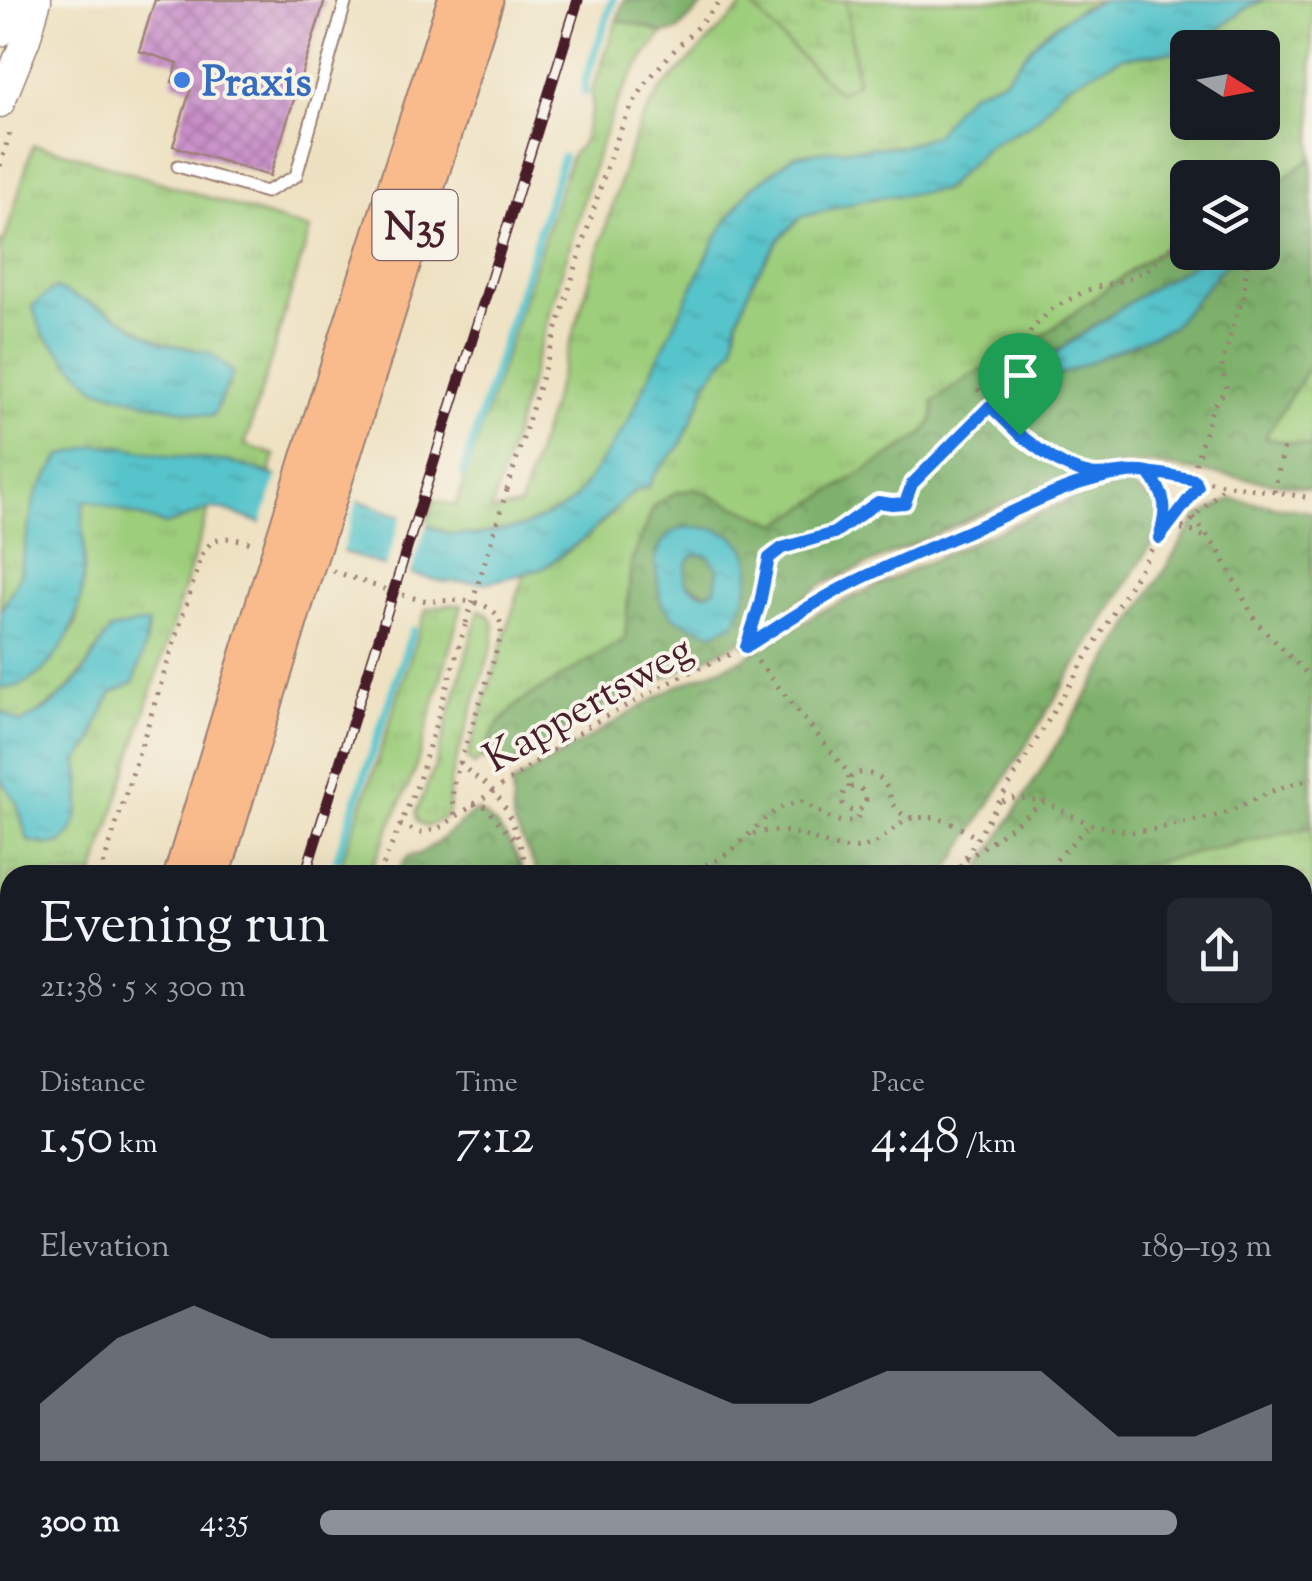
<!DOCTYPE html>
<html lang="en">
<head>
<meta charset="utf-8">
<style>
	:root { --surface:#171b24; --page:#242831; --text:#f1f3f6; --muted:#9ea1a6; --accent:#8c9099 }
	body { margin:0; font-family:"Sorts Mill Goudy",serif; background:var(--page); color:var(--text); height:100vh; display:flex; flex-direction:column; font-size:38px; white-space:nowrap }
	* { box-sizing:border-box; margin:0 }
	p { font-size:32px; color:var(--muted) }
	.icon { flex:none; width:55px; height:55px; fill:none; stroke:currentColor; stroke-width:2; stroke-linecap:round; stroke-linejoin:round }
	.map { position:relative; flex:1; overflow:hidden }
	.drawer { position:absolute; left:0px; top:865px; width:1312px; height:718px; display:flex; flex-direction:column; background:var(--surface); border-radius:30px 30px 0 0; box-shadow:0 10px 40px #0002 }
	.drawer>* { flex:none }
	.needle { width:65px; rotate:101deg }
	.fabs { position:absolute; left:1170px; top:30px; display:grid; gap:20px }
	.fabs a { display:grid; place-items:center; width:110px; height:110px; border-radius:15px; background:var(--surface); box-shadow:0 10px 40px #0002; font-size:50px }
	.pin { position:absolute; display:grid; place-items:center; width:85px; height:85px; color:#fff; margin:-102px -42px; border-radius:50% 50% 50% 0; rotate:-45deg; box-shadow:0 0 10px #0007 }
	.pin .icon { rotate:45deg }
	.round { display:grid; place-items:center; flex:none; width:105px; height:105px; border-radius:15px; background:var(--page) }
	.head { display:flex; align-items:center; justify-content:space-between; height:170px; padding:0 40px }
	h1 { font-size:55px; font-weight:600; line-height:75px }
	.metrics { display:grid; grid-template-columns:repeat(3,1fr); gap:15px; height:170px; padding:10px 40px }
	.metrics div { display:grid; align-content:center }
	.metrics b { font-size:50px; font-weight:600 }
	.metrics small { font-size:28px; font-weight:400 }
	.metrics p { font-size:28px }
	.chart { height:280px; padding:20px 40px }
	.chart p { display:flex; justify-content:space-between }
	.chart svg { width:100%; height:180px; margin-top:10px; fill:var(--accent); opacity:.7 }
	ul { padding:0 40px; list-style:none; font-size:32px }
	li { display:grid; grid-template-columns:160px 120px 1fr; align-items:center; height:75px }
	li i { height:25px; border-radius:12px; background:var(--accent) }
	.map>svg:first-child { display:block }
</style>
</head>
<body>
<div class="map">
<svg width="1312" height="1581" viewBox="0 0 1312 1581">
	<defs>
		<pattern id="grass-tufts" width="24" height="20" patternUnits="userSpaceOnUse" patternTransform="scale(2.5)"><rect width="24" height="20" fill="#9dce7c"/><path d="M3 7l-1-3M5 7V3M7 7l1-3M15 17l-1-3M17 17v-4M19 17l1-3" fill="none" stroke="#89b06b"/></pattern>
		<pattern id="forest-crowns" width="20" height="18" patternUnits="userSpaceOnUse" patternTransform="scale(2.5)"><rect width="20" height="18" fill="#7eb16c"/><path d="M2 6a3 3 0 1 1 6 0M12 15a3 3 0 1 1 6 0" fill="none" stroke="#698f59"/></pattern>
		<pattern id="wetland-marsh" width="20" height="14" patternUnits="userSpaceOnUse" patternTransform="scale(2.5)"><rect width="20" height="14" fill="#9dce7c"/><path d="M1 5h8M5 5V1M11 12h8M15 12V8" fill="none" stroke="#89b06b"/></pattern>
		<pattern id="water-ripples" width="26" height="14" patternUnits="userSpaceOnUse" patternTransform="scale(2.5)"><rect width="26" height="14" fill="#56c4cb"/><path d="M2 4q2-2 4 0t4 0M15 11q2-2 4 0t4 0" fill="none" stroke="#4ca8ae"/></pattern>
		<pattern id="building-cross-hatch" width="8" height="8" patternUnits="userSpaceOnUse" patternTransform="scale(2.5)"><rect width="8" height="8" fill="#c88dc9"/><path d="M0 0l8 8M0 8l8-8" fill="none" stroke="#a473a3"/></pattern>
	</defs>
	<rect width="100%" height="100%" fill="#f7f3e8"/>
	<filter id="ink" filterUnits="userSpaceOnUse"><feTurbulence type="fractalNoise" baseFrequency=".01" numOctaves="2"/><feDisplacementMap in="SourceGraphic" scale="20" xChannelSelector="R" yChannelSelector="G"/><feConvolveMatrix kernelMatrix="1 2 1 2 8 2 1 2 1" color-interpolation-filters="sRGB"/></filter>
	<filter id="wash" filterUnits="userSpaceOnUse"><feTurbulence type="fractalNoise" baseFrequency=".0048" numOctaves="4" result="noise"/><feDisplacementMap in="SourceGraphic" scale="40" xChannelSelector="R" yChannelSelector="G"/><feGaussianBlur stdDeviation="2.25" result="paint"/><feColorMatrix in="noise" values="0 0 0 0 0 0 0 0 0 0 0 0 0 0 0 0 0 1.4 0 .05"/><feComposite in="paint" operator="in"/></filter>
	<g filter="url(#wash)">
		<rect width="100%" height="100%" fill="#eee1c1"/>
		<g fill="url(#grass-tufts)" stroke="#747654" stroke-width="2.5" fill-rule="evenodd">
			<path d="M 846,0 L 1103,0 L 1082,7 L 1053,26 L 1042,35 L 1004,79 L 974,91 L 965,99 L 936,135 L 903,146 L 831,150 L 794,156 L 749,190 L 725,223 L 625,427 L 596,471 L 574,500 L 565,507 L 522,527 L 475,535 L 450,534 L 426,524 L 434,500 L 456,506 L 571,156 L 582,143 L 592,110 L 592,92 L 617,20 L 647,27 L 663,34 C 628,73 613,109 596,158 L 491,511 L 520,506 L 627,159 L 640,124 L 659,92 L 748,1 L 781,38 L 839,93 L 857,82 Z"/>
			<path d="M 1265,0 L 1312,0 L 1312,158 L 1263,194 L 1262,178 L 1188,178 L 1187,232 L 1132,270 L 1010,360 L 973,374 L 934,402 L 933,422 L 921,436 L 778,525 L 695,489 L 631,563 L 625,639 L 520,702 L 495,728 L 482,758 L 474,765 L 468,759 L 469,752 L 524,574 C 556,565 581,542 605,520 C 620,507 629,491 649,486 L 653,475 L 680,446 L 702,398 L 706,383 L 733,347 L 738,318 L 754,278 L 780,238 L 801,217 L 868,199 L 943,190 L 986,148 L 997,140 L 1025,128 L 1038,118 L 1062,89 L 1071,83 L 1123,57 L 1159,54 L 1187,48 L 1188,122 L 1262,122 L 1262,48 L 1189,47 L 1203,42 L 1250,6 Z"/>
			<path d="M 33,145 L 65,152 L 310,230 L 245,445 L 275,455 L 270,473 L 230,462 L 170,456 L 119,446 L 96,445 L 35,496 L 19,577 L 0,612 L 0,242 L 4,242 ZM 86,301 L 108,311 L 162,343 L 190,348 L 95,388 L 43,333 L 33,306 Z"/>
			<path d="M 1312,362 L 1312,447 L 1264,438 Z"/>
			<path d="M 88,500 L 166,525 L 209,509 L 94,875 L 10,875 L 10,916 L 0,917 L 0,778 L 17,803 L 28,841 L 48,845 C 73,813 89,805 77,762 L 92,743 L 96,732 L 101,643 C 77,683 61,701 20,723 L 0,710 L 0,688 L 6,688 L 51,662 L 76,624 L 84,564 L 82,513 L 84,502 Z"/>
			<path d="M 449,605 L 462,605 L 414,773 L 368,875 L 339,875 L 339,868 L 374,771 L 426,609 Z"/>
			<path d="M 479,610 C 495,616 496,627 493,643 L 450,781 L 449,810 L 444,818 L 426,827 L 417,821 L 416,813 L 435,766 Z"/>
			<path d="M 1312,827 L 1312,1241 L 1303,1243 L 1302,875 L 1098,875 Z"/>
			<path d="M 10,1194 L 10,1383 L 0,1415 L 0,1227 Z"/>
		</g>
		<g fill="url(#forest-crowns)" stroke="#64684c" stroke-width="2.5" fill-rule="evenodd">
			<path d="M 624,0 L 708,0 L 677,31 L 663,34 L 647,27 L 617,20 Z"/>
			<path d="M 1312,158 L 1312,362 L 1265,438 L 1312,447 L 1312,489 L 1151,464 L 1135,464 L 1092,469 L 1044,486 L 821,585 L 752,636 L 606,705 L 581,719 L 505,770 L 482,758 L 495,728 L 520,702 L 625,639 L 631,563 L 654,506 L 675,493 L 695,489 L 778,524 L 921,436 C 930,425 937,417 933,402 L 973,374 L 1010,360 L 1132,270 L 1187,232 L 1188,252 L 1214,253 L 1147,291 L 1056,351 L 1057,376 L 1172,327 L 1234,253 L 1262,252 L 1263,194 ZM 686,527 L 749,589 L 661,603 Z"/>
			<path d="M 1129,485 L 1171,513 L 945,875 L 539,875 L 513,822 L 512,784 L 674,687 L 743,659 L 816,614 L 967,544 L 1077,497 L 1105,489 Z"/>
			<path d="M 1232,499 L 1312,512 L 1312,827 L 1098,875 L 976,875 L 1197,517 Z"/>
			<path d="M 696,554 L 708,556 L 718,568 L 715,589 L 707,593 L 686,583 C 684,569 684,562 696,554 Z"/>
			<path d="M 476,810 C 500,822 516,851 525,875 L 398,875 L 401,865 L 409,856 L 419,854 L 438,842 Z"/>
			<path d="M 1312,1241 L 1312,1581 L 664,1581 L 664,1572 L 1302,1572 L 1302,1243 Z"/>
			<path d="M 174,1573 L 174,1572 L 561,1573 L 534,1576 L 534,1581 L 171,1581 Z"/>
		</g>
		<path fill="url(#wetland-marsh)" stroke="#747654" stroke-width="2.5" d="M 846,0 L 857,83 L 839,93 L 781,37 L 748,1 Z"/>
		<g fill="url(#water-ripples)" stroke="#50727b" stroke-width="2.5" fill-rule="evenodd">
			<path d="M 1103,0 L 1265,0 L 1249,6 L 1203,42 L 1173,52 L 1123,57 L 1071,83 L 1062,89 L 1038,118 L 1025,128 L 997,140 L 986,148 L 943,190 L 868,199 L 801,217 L 780,238 L 754,278 L 738,318 L 734,347 L 706,383 L 702,398 L 680,446 L 654,475 L 649,486 L 634,491 L 587,536 L 542,569 L 490,582 L 444,582 L 395,570 L 224,510 L 209,509 L 166,525 L 88,500 L 84,502 C 81,523 85,544 84,565 C 83,606 72,643 42,671 C 28,683 19,688 0,688 L 0,612 L 19,577 L 35,496 L 61,456 L 96,445 L 119,446 L 170,456 L 230,462 L 365,503 L 450,534 L 475,535 L 522,527 L 560,510 L 574,500 L 625,427 L 717,236 L 749,190 L 794,156 L 831,150 L 903,146 L 935,135 L 956,107 L 970,93 L 1004,79 L 1042,35 L 1074,12 Z"/>
			<path d="M 1214,252 L 1234,253 L 1172,327 L 1057,376 L 1042,371 L 1042,362 L 1147,291 Z"/>
			<path d="M 55,288 L 108,311 L 162,343 L 211,353 L 233,373 L 213,416 L 157,405 L 95,388 L 43,334 L 32,306 Z"/>
			<path d="M 686,527 C 696,528 708,527 718,530 C 767,545 749,589 735,623 L 713,633 L 692,626 L 674,617 L 661,603 L 655,561 L 660,546 L 669,533 ZM 696,554 L 708,556 L 718,568 L 715,589 L 707,593 L 699,592 L 686,583 C 684,569 684,562 696,554 Z"/>
			<path d="M 135,624 L 148,624 L 145,646 L 134,682 L 111,694 L 98,722 L 92,743 L 77,761 C 82,782 83,832 60,843 C 50,847 38,842 28,841 L 17,803 L 0,778 L 0,710 L 20,723 L 48,708 L 71,687 L 81,676 L 110,630 Z"/>
		</g>
		<g fill="#eee1c1">
			<path d="M 279,471 L 359,496 L 340,557 L 260,528 Z"/>
			<path d="M 403,512 L 428,521 L 409,579 L 384,572 Z"/>
		</g>
		<g fill="none" stroke-linecap="round" stroke-linejoin="round">
			<g stroke="#56c4cb" stroke-width="8">
				<path d="M 585,92 L 585,81 L 613,0"/>
				<path d="M 463,473 L 563,157"/>
				<path d="M 337,859 L 413,630"/>
				<path d="M 120,1581 L 122,1572"/>
			</g>
		</g>
		<g id="blocks">
			<path fill="url(#building-cross-hatch)" d="M 155,0 L 325,0 L 270,176 L 173,146 L 191,88 L 172,82 L 178,63 L 139,51 Z"/>
		</g>
	</g>
	<g filter="url(#ink)">
		<use href="#blocks" fill-opacity="0" stroke="#9c8076" stroke-width="2.5"/>
		<g fill="none" stroke-linecap="round" stroke-linejoin="round">
			<defs>
				<path id="service" d="M 178,166 L 266,192 L 296,176 L 346,0"/>
				<g id="tertiary">
					<path d="M 0,32 L 10,0"/>
					<path d="M 0,103 L 26,39 L 37,0"/>
				</g>
				<g id="primary">
					<path d="M 315,440 L 456,0"/>
					<path d="M 344,450 L 485,0"/>
					<path d="M 182,875 L 271,581"/>
					<path d="M 212,875 L 299,589"/>
					<path d="M 0,1466 L 10,1433"/>
					<path d="M 0,1574 L 10,1542"/>
				</g>
			</defs>
			<use href="#service" stroke="#9c8076" stroke-width="15"/>
			<use href="#tertiary" stroke="#9c8076" stroke-width="31"/>
			<use href="#primary" stroke="#9c8076" stroke-width="39"/>
			<g stroke="#9c8076" stroke-width="5" stroke-dasharray="2.5 8" stroke-linecap="butt">
				<path d="M 0,166 L 12,126"/>
				<path d="M 978,389 C 1008,428 1050,469 1101,476"/>
				<path d="M 1147,472 C 1163,490 1169,507 1162,530"/>
				<path d="M 507,490 L 607,166 C 617,139 626,112 643,88 C 665,55 697,31 721,0"/>
				<path d="M 1059,491 C 1066,483 1068,475 1061,466"/>
				<path d="M 1274,492 L 1285,442"/>
				<path d="M 1194,518 L 1220,553 L 1256,622 L 1312,679"/>
				<path d="M 1181,530 L 1195,532 L 1208,539"/>
				<path d="M 1161,535 L 1198,487 L 1195,480 L 1196,461 L 1213,406 L 1227,389 L 1222,371 L 1222,364 L 1237,313 L 1244,300 L 1248,252"/>
				<path d="M 333,571 C 358,579 408,600 432,601 C 451,601 475,597 493,611 C 502,618 502,630 500,640 L 454,781 L 452,799 L 455,816"/>
				<path d="M 460,762 C 469,774 479,778 490,788 C 513,810 520,846 529,875"/>
				<path d="M 849,779 L 846,770 L 746,647 L 760,603 L 769,558 L 782,548 L 834,533 L 878,502 C 888,501 896,507 905,503 L 913,484 L 990,406 L 1017,382 L 1023,372 L 1025,344 L 1031,330 L 1052,309 L 1087,290 L 1127,279 L 1151,268 L 1162,254 L 1188,236"/>
				<circle cx="854" cy="799" r="12"/>
				<path d="M 849,788 L 849,779 L 855,773 C 899,771 881,802 904,815 C 913,820 924,816 935,818 C 950,821 964,830 977,838"/>
				<path d="M 1002,801 L 1017,797 L 1044,802 L 1090,824 L 1131,832 L 1150,830 L 1221,815 L 1277,789 L 1312,778"/>
				<path d="M 473,804 L 487,807 L 501,826 L 515,839"/>
				<path d="M 400,825 L 422,833 L 438,829 L 590,725 L 684,675 L 746,647 L 820,599 L 853,582 L 1027,504 L 1089,480 L 1130,472 L 1147,472 L 1312,498"/>
				<path d="M 753,834 C 801,820 823,856 864,847 C 882,843 893,825 912,818"/>
				<path d="M 966,860 L 1044,802"/>
				<path d="M 100,875 L 202,555 C 215,531 230,538 252,543"/>
				<path d="M 379,875 L 418,783 L 466,623"/>
				<path d="M 665,875 C 689,871 713,865 732,850 C 756,831 769,805 802,802 C 825,812 829,826 857,820 L 859,811"/>
				<path d="M 955,875 L 1159,537 L 1188,524 L 1227,484"/>
				<path d="M 1042,875 L 1090,824"/>
				<path d="M 0,922 L 10,921"/>
				<path d="M 1302,1001 L 1312,1003"/>
				<path d="M 1302,1258 L 1312,1255"/>
				<path d="M 335,1572 L 337,1581"/>
				<path d="M 1222,1572 L 1227,1581"/>
				<path d="M 159,1581 L 162,1572"/>
				<path d="M 634,1581 L 637,1572"/>
				<path d="M 642,1581 L 643,1572"/>
			</g>
			<use href="#service" stroke="#fff" stroke-width="11"/>
			<use href="#tertiary" stroke="#fff" stroke-width="28"/>
			<use href="#primary" stroke="#fabb8c" stroke-width="35"/>
			<defs>
				<g id="rail">
					<path d="M 305,875 L 578,0"/>
					<path d="M 84,1581 L 87,1572"/>
				</g>
			</defs>
			<use href="#rail" stroke="#4a1f2b" stroke-width="11"/>
			<use href="#rail" stroke="#f7f3e8" stroke-width="8" stroke-dasharray="22" stroke-linecap="butt"/>
			<defs>
				<g id="primary-bridge">
					<path d="M 271,581 L 315,440"/>
					<path d="M 299,589 L 344,450"/>
				</g>
			</defs>
			<use href="#primary-bridge" stroke="#9c8076" stroke-width="39" stroke-linecap="butt"/>
			<path stroke="#9c8076" stroke-width="5" stroke-dasharray="2.5 8" stroke-linecap="butt" d="M 466,623 L 507,490"/>
			<use href="#primary-bridge" stroke="#fabb8c" stroke-width="35"/>
		</g>
	</g>
	<g fill="none" stroke-linecap="round" stroke-linejoin="round" filter="url(#ink)">
		<defs>
			<path id="route" d="M 1020,435 L 990,406 L 912,484 L 905,503 L 892,504 L 878,502 L 834,533 L 782,548 L 769,558 L 760,603 L 746,647 C 781,625 815,601 852,583 C 896,561 942,543 987,523 C 1038,501 1090,471 1148,472 C 1167,496 1168,509 1159,538 L 1198,487 L 1195,480 C 1174,476 1152,471 1130,472 C 1116,472 1104,477 1090,474 C 1063,469 1041,451 1020,435"/>
		</defs>
		<use href="#route" stroke="#fff" stroke-width="20"/>
		<use href="#route" stroke="#1a73e8" stroke-width="12"/>
	</g>
	<circle fill="#3f7fe0" stroke="#f7f3e8" stroke-width="4" cx="182" cy="80" r="10"/>
	<g text-anchor="middle" stroke-width="8" stroke-linejoin="round" paint-order="stroke">
		<rect fill="#f7f3e8" stroke="#7e5f64" stroke-width="2.5" x="372.5" y="190" width="85" height="70" rx="8"/>
		<g font-size="40" font-weight="bold" fill="#4a1f2b">
			<text x="415" y="239">N35</text>
		</g>
		<g font-size="42" font-weight="bold" fill="#366cbe" stroke="#f7f3e8" text-anchor="start">
			<text x="202" y="95">Praxis</text>
		</g>
		<g font-size="42" fill="#4a1f2b" stroke="#f7f3e8">
			<text transform="translate(587 702) rotate(-30)" y="15">Kappertsweg</text>
		</g>
	</g>
</svg>
<div class="fabs">
<a><svg class="needle" viewBox="-14 -14 28 28"><path d="M0-13l5 13h-10z" fill="#e53935"/><path d="M0 13l5-13h-10z" fill="#9ea1a6"/></svg></a>
<a><svg class="icon" aria-label="layers" viewBox="0 0 24 24"><path d="M12 4l9 5-9 5-9-5zM3 14l9 5 9-5"/></svg></a>
</div>
<div class="pin" style="left:1020px;top:435px;background:#1e9e55"><svg class="icon" aria-label="arrive" viewBox="0 0 24 24"><path d="M6 21V4h12l-3 4 3 4H6"/></svg></div>
<section class="drawer">
<div class="head"><div><h1>Evening run</h1><p>21:38 · 5 × 300 m</p></div><a class="round"><svg class="icon" aria-label="share" viewBox="0 0 24 24"><path d="M12 15V3M7 8l5-5 5 5M5 13v7h14v-7"/></svg></a></div>
<div class="metrics">
<div><p>Distance</p><b>1.50<small> km</small></b></div>
<div><p>Time</p><b>7:12</b></div>
<div><p>Pace</p><b>4:48<small> /km</small></b></div>
</div>
<div class="chart"><p><span>Elevation</span>189–193 m</p>
<svg viewBox="0 0 160 44" preserveAspectRatio="none"><path d="M0 44V30L10 14L20 6L30 14L40 14L50 14L60 14L70 14L80 22L90 30L100 30L110 22L120 22L130 22L140 38L150 38L160 30V44z"/></svg>
</div>
<ul>
<li><b>300 m</b>4:35<i style="width:90%"></i></li>
</ul>
</section>
</div>
</body>
</html>
